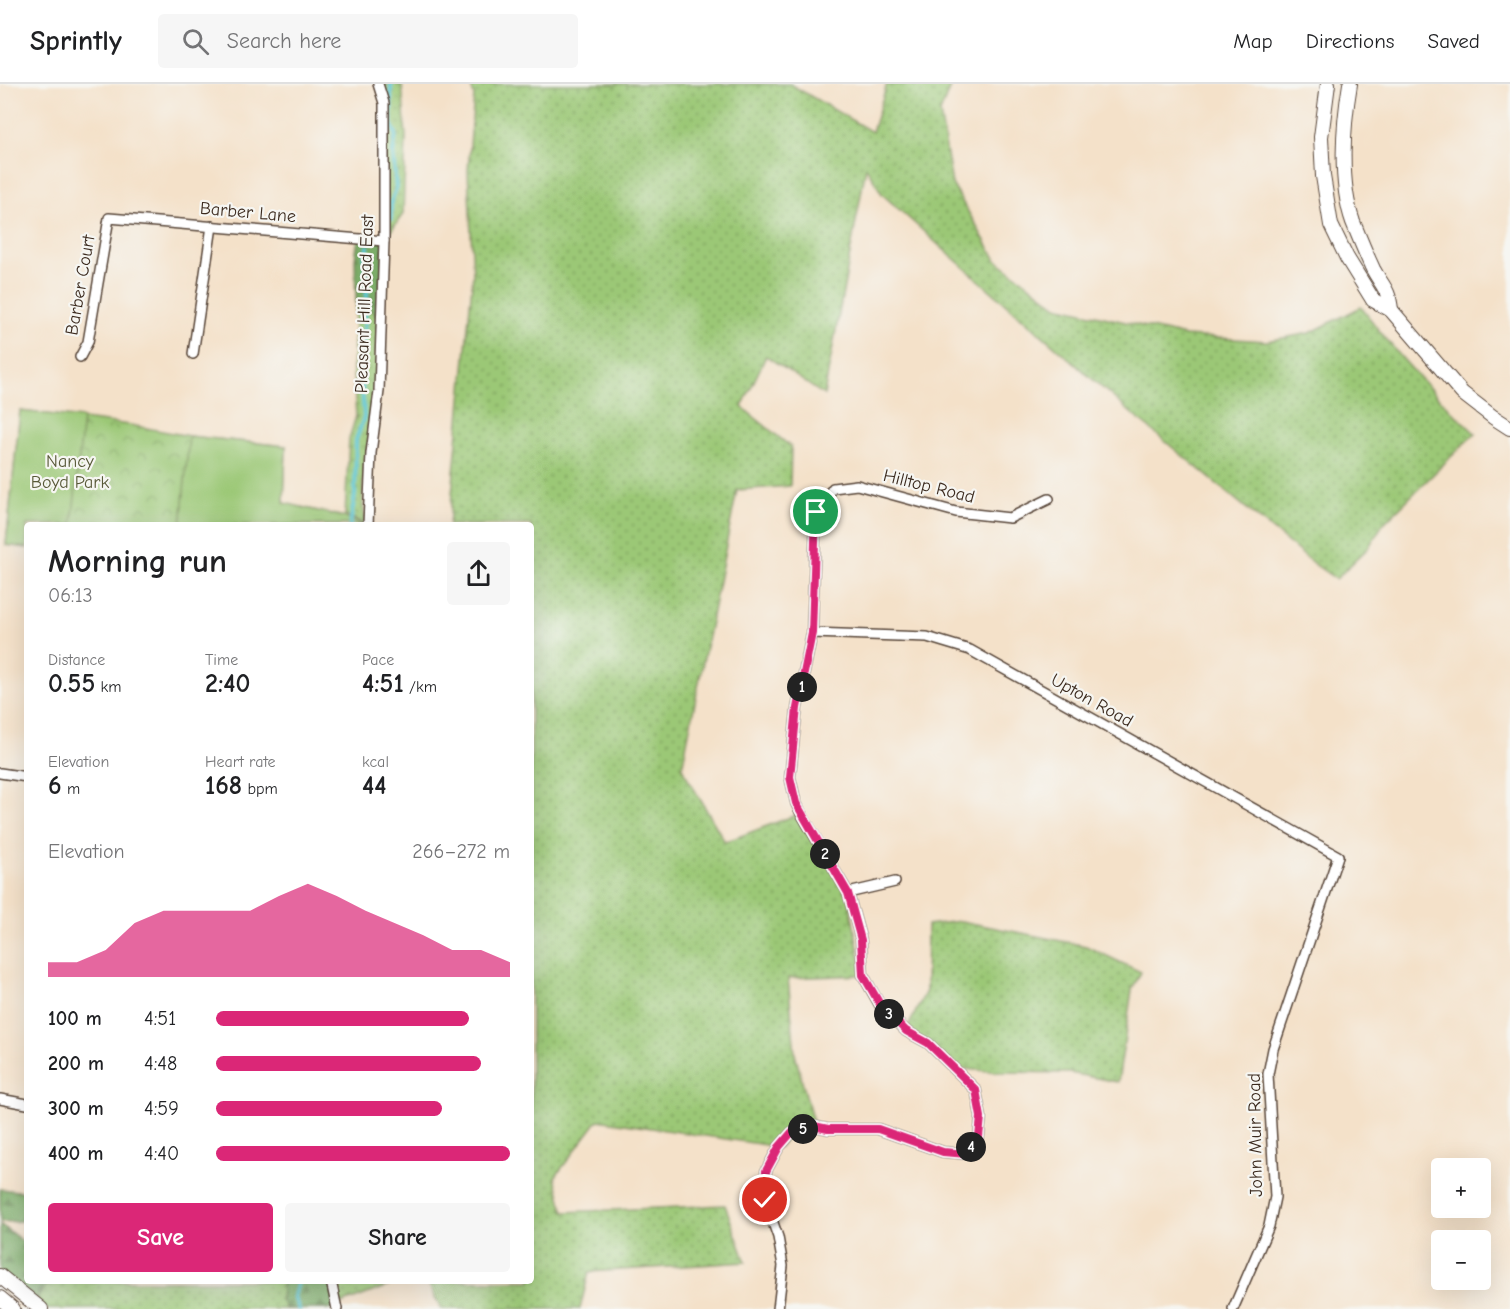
<!DOCTYPE html>
<html lang="en">
<head>
<meta charset="utf-8">
<style>
	:root { --surface:#fff; --page:#f6f6f6; --text:#202124; --muted:#757577; --line:#e0e0e0; --accent:#db2777 }
	body { margin:0; font-family:"Comic Neue",sans-serif; background:var(--page); color:var(--text); height:100vh; display:flex; flex-direction:column; font-size:22px; white-space:nowrap }
	* { box-sizing:border-box; margin:0 }
	p { font-size:20px; color:var(--muted) }
	.icon { flex:none; width:33px; height:33px; fill:none; stroke:currentColor; stroke-width:2; stroke-linecap:round; stroke-linejoin:round }
	.map { position:relative; flex:1; overflow:hidden }
	.side { position:absolute; left:24px; top:438px; width:510px; height:762px; display:flex; flex-direction:column; background:var(--surface); border-radius:6px; box-shadow:0 6px 24px #0002 }
	.side>* { flex:none }
	.fabs { position:absolute; left:1431px; top:1074px; display:grid; gap:12px }
	.fabs a { display:grid; place-items:center; width:60px; height:60px; border-radius:6px; background:var(--surface); box-shadow:0 6px 24px #0002; font-size:30px }
	.pin { position:absolute; display:grid; place-items:center; width:51px; height:51px; color:#fff; margin:-26px; border:3px solid #fff; border-radius:50%; box-shadow:0 2px 6px #0007 }
	.km { position:absolute; width:30px; height:30px; margin:-15px; border-radius:50%; background:#222; color:#fff; font-size:16px; line-height:30px; text-align:center }
	.round { display:grid; place-items:center; flex:none; width:63px; height:63px; border-radius:6px; background:var(--page) }
	.headline { display:flex; align-items:center; justify-content:space-between; height:102px; padding:0 24px }
	h1 { font-size:33px; font-weight:600; line-height:45px }
	.metrics { display:grid; grid-template-columns:repeat(3,1fr); gap:9px; height:102px; padding:6px 24px }
	.metrics div { display:grid; align-content:center }
	.metrics b { font-size:26px; font-weight:600 }
	.metrics small { font-size:16px; font-weight:400 }
	.metrics p { font-size:16px }
	.chart { height:168px; padding:12px 24px }
	.chart p { display:flex; justify-content:space-between }
	.chart svg { width:100%; height:108px; margin-top:6px; fill:var(--accent); opacity:.7 }
	.primary-button { display:flex; gap:12px; margin-top:auto; padding:12px 24px }
	.primary-button a { flex:1; height:69px; border-radius:6px; background:var(--accent); color:#fff; font-size:24px; font-weight:600; line-height:69px; text-align:center }
	.primary-button a+a { background:var(--page); color:var(--text) }
	ul { padding:0 24px; list-style:none; font-size:20px }
	li { display:grid; grid-template-columns:96px 72px 1fr; align-items:center; height:45px }
	li i { height:15px; border-radius:8px; background:var(--accent) }
	header { display:flex; align-items:center; gap:36px; box-sizing:border-box; height:84px; padding:0 30px; background:var(--surface); border-bottom:2px solid var(--line) }
	header strong { font-size:28px }
	nav { display:flex; gap:33px; margin-inline-start:auto; font-size:21px }
	.search { width:420px; height:54px; background:var(--page); display:flex; align-items:center; gap:15px; box-sizing:border-box; padding:0 21px; border-radius:6px; color:var(--muted); font-size:22px }
	.map>svg:first-child { display:block }
</style>
</head>
<body>
<header>
<strong>Sprintly</strong>
<div class="search"><svg class="icon" aria-label="search" viewBox="0 0 24 24"><circle cx="10" cy="10" r="6"/><path d="M15 15l6 6"/></svg>Search here</div>
<nav><a>Map</a><a>Directions</a><a>Saved</a></nav>
</header>
<div class="map">
<svg width="1510" height="1225" viewBox="0 0 1510 1225">
	<defs>
		<pattern id="grass-dots" width="8" height="8" patternUnits="userSpaceOnUse" patternTransform="scale(1.5)"><rect width="8" height="8" fill="#9bc876"/><path d="M2 2h.1M6 6h.1" fill="none" stroke="#80a360" stroke-width="1.8" stroke-linecap="round"/></pattern>
		<pattern id="forest-firs" width="22" height="20" patternUnits="userSpaceOnUse" patternTransform="scale(1.5)"><rect width="22" height="20" fill="#7cac67"/><path d="M5 1l3.5 6h-7zM16 11l3.5 6h-7z" fill="#678c54"/></pattern>
		<pattern id="park-crowns" width="20" height="18" patternUnits="userSpaceOnUse" patternTransform="scale(1.5)"><rect width="20" height="18" fill="#9bc876"/><path d="M2 6a3 3 0 1 1 6 0M12 15a3 3 0 1 1 6 0" fill="none" stroke="#80a360"/></pattern>
	</defs>
	<rect width="100%" height="100%" fill="#f6f6f2"/>
	<filter id="ink" filterUnits="userSpaceOnUse"><feTurbulence type="fractalNoise" baseFrequency=".0167" numOctaves="2"/><feDisplacementMap in="SourceGraphic" scale="12" xChannelSelector="R" yChannelSelector="G"/><feConvolveMatrix kernelMatrix="1 2 1 2 8 2 1 2 1" color-interpolation-filters="sRGB"/></filter>
	<filter id="wash" filterUnits="userSpaceOnUse"><feTurbulence type="fractalNoise" baseFrequency=".008" numOctaves="4" result="noise"/><feDisplacementMap in="SourceGraphic" scale="24" xChannelSelector="R" yChannelSelector="G"/><feGaussianBlur stdDeviation="1.35" result="paint"/><feColorMatrix in="noise" values="0 0 0 0 0 0 0 0 0 0 0 0 0 0 0 0 0 1.4 0 .05"/><feComposite in="paint" operator="in"/></filter>
	<g filter="url(#wash)">
		<rect width="100%" height="100%" fill="#f4e1c9"/>
		<g fill="url(#grass-dots)" stroke="#6b794a" stroke-width="1.5">
			<path d="M 378,0 L 402,0 L 406,53 L 403,130 L 384,157 L 384,19 Z"/>
			<path d="M 470,0 L 790,0 L 872,48 L 887,0 L 951,0 L 940,29 L 952,100 L 996,176 L 1057,222 L 1185,252 L 1267,257 L 1310,249 L 1361,223 C 1395,268 1433,311 1475,349 L 1383,440 L 1368,464 L 1336,495 L 1314,480 L 1138,335 L 943,165 L 882,110 L 866,83 L 824,311 L 766,272 L 742,323 L 791,363 L 790,402 L 737,406 L 682,684 L 725,758 L 801,729 L 848,809 L 863,891 L 788,894 L 795,970 L 814,1042 L 792,1048 L 779,1063 L 598,1036 L 555,1093 L 564,1128 L 725,1121 L 746,1178 L 589,1188 L 580,1225 L 441,1225 L 427,1197 L 531,1197 L 531,441 L 449,441 L 473,190 L 468,87 L 474,11 Z"/>
			<path d="M 356,218 L 381,232 C 380,254 381,277 378,298 C 374,330 353,415 368,441 L 345,431 L 349,355 L 356,332 L 353,286 Z"/>
			<path d="M 961,837 L 1086,862 L 1141,888 L 1132,906 L 1118,998 L 1070,989 L 1000,988 L 954,984 L 906,947 L 926,907 L 927,841 Z"/>
			<path d="M 50,1197 L 283,1197 L 281,1215 L 286,1225 L 41,1225 L 33,1219 Z"/>
			<path d="M 331,1197 L 401,1197 L 336,1222 Z"/>
		</g>
		<g fill="url(#forest-firs)" stroke="#5c6b42" stroke-width="1.5">
			<path d="M 358,154 L 384,157 L 381,232 L 356,218 L 355,175 Z"/>
			<path d="M 0,1105 L 27,1108 L 27,1137 L 0,1138 Z"/>
			<path d="M 0,1140 L 25,1159 L 27,1163 L 27,1197 L 50,1197 L 33,1219 L 0,1192 Z"/>
			<path d="M 283,1197 L 331,1197 L 337,1225 L 286,1225 L 281,1215 Z"/>
		</g>
		<path fill="url(#park-crowns)" stroke="#6b794a" stroke-width="1.5" d="M 20,327 L 130,341 L 189,352 L 286,362 L 284,419 L 344,433 L 366,441 L 27,441 L 27,464 L 6,461 Z"/>
		<g fill="#9bc876" stroke="#6b794a" stroke-width="1.5">
			<path d="M 20,327 L 83,334 L 72,441 L 27,441 L 27,464 L 6,461 Z"/>
			<path d="M 189,352 L 286,362 L 284,419 L 344,433 L 365,441 L 181,441 Z"/>
		</g>
		<g fill="none" stroke-linecap="round" stroke-linejoin="round">
			<g stroke="#5ac6d4" stroke-width="4">
				<path d="M 391,135 L 391,118 L 396,105 L 393,69 L 396,50 L 391,40 L 391,0"/>
				<path d="M 350,441 L 355,411 L 356,356 L 364,333 L 361,286 L 367,208 L 365,173 L 368,163"/>
				<path d="M 298,1197 L 294,1213 L 299,1225"/>
			</g>
		</g>
	</g>
	<g filter="url(#ink)">
		<g fill="none" stroke-linecap="round" stroke-linejoin="round">
			<defs>
				<g id="street">
					<path d="M 193,270 L 212,142"/>
					<path d="M 80,273 L 88,258 L 109,134 L 384,157"/>
					<path d="M 368,441 L 371,369 L 379,307 L 384,157 L 384,19 L 378,0"/>
					<path d="M 812,549 L 927,553 L 970,566 L 1338,772 L 1273,965 L 1268,990 L 1275,1113 L 1269,1142 L 1233,1225"/>
					<path d="M 0,689 L 27,693"/>
					<path d="M 848,809 L 895,798"/>
					<path d="M 0,1015 L 27,1020"/>
					<path d="M 331,1197 L 337,1225"/>
					<path d="M 778,1225 L 783,1182 L 778,1153 L 765,1116 L 766,1087 L 779,1063 L 792,1048 L 814,1042 L 828,1045 L 878,1045 L 943,1068 L 967,1070 L 979,1053 L 981,1033 L 976,1006 L 928,959 L 906,947 L 881,923 L 863,891 L 861,856 L 848,809 L 801,729 L 796,719 L 790,693 L 797,624 L 812,549 L 816,428 L 833,404 L 857,401 L 956,428 L 1010,434 L 1049,415"/>
				</g>
				<g id="secondary">
					<path d="M 1328,0 L 1321,53 L 1323,92 L 1331,141 L 1347,174 L 1373,216 L 1391,226 L 1462,309 L 1493,333 L 1510,344"/>
					<path d="M 1350,0 C 1343,41 1339,98 1353,138 C 1359,153 1366,170 1373,185 C 1382,202 1389,205 1391,226"/>
					<path d="M 0,1192 L 41,1225"/>
					<path d="M 0,1214 L 13,1225"/>
				</g>
			</defs>
			<use href="#street" stroke="#574538" stroke-width="12"/>
			<use href="#secondary" stroke="#574538" stroke-width="16"/>
			<use href="#street" stroke="#fff" stroke-width="9"/>
			<use href="#secondary" stroke="#fff" stroke-width="14"/>
		</g>
	</g>
	<g fill="none" stroke-linecap="round" stroke-linejoin="round" filter="url(#ink)">
		<defs>
			<path id="route" d="M 765,1116 L 766,1087 L 779,1063 L 792,1048 L 814,1042 L 828,1045 L 878,1045 L 943,1068 L 967,1070 L 979,1053 L 981,1033 L 976,1006 L 928,959 L 906,947 L 881,922 L 863,891 L 861,856 L 848,809 L 796,719 L 790,693 L 797,624 L 812,549 L 816,428"/>
		</defs>
		<use href="#route" stroke="#fff" stroke-width="12"/>
		<use href="#route" stroke="#db2777" stroke-width="8"/>
	</g>
	<g text-anchor="middle" stroke-width="4.5" stroke-linejoin="round" paint-order="stroke">
		<g font-size="18" fill="#3b2a1e" stroke="#f6f6f2">
			<text transform="translate(248 128) rotate(5)" y="6">Barber Lane</text>
			<text transform="translate(80 201) rotate(-80)" y="6">Barber Court</text>
			<text transform="translate(364 220) rotate(-88)" y="6">Pleasant Hill Road East</text>
			<text transform="translate(929 402) rotate(14)" y="6">Hilltop Road</text>
			<text transform="translate(1092 616) rotate(29)" y="6">Upton Road</text>
			<text transform="translate(1255 1051) rotate(-91)" y="6">John Muir Road</text>
		</g>
		<g font-size="18" fill="#585938" stroke="#f6f6f2">
			<text x="70" y="383">Nancy<tspan x="70" dy="21">Boyd Park</tspan></text>
		</g>
	</g>
</svg>
<div class="fabs">
<a>+</a>
<a>−</a>
</div>
<div class="pin" style="left:816px;top:428px;background:#1e9e55"><svg class="icon" aria-label="arrive" viewBox="0 0 24 24"><path d="M6 21V4h12l-3 4 3 4H6"/></svg></div>
<div class="pin" style="left:765px;top:1116px;background:#d93025"><svg class="icon" aria-label="check" viewBox="0 0 24 24"><path d="M5 12l5 5 9-10"/></svg></div>
<b class="km" style="left:802px;top:603px">1</b>
<b class="km" style="left:825px;top:770px">2</b>
<b class="km" style="left:889px;top:930px">3</b>
<b class="km" style="left:971px;top:1063px">4</b>
<b class="km" style="left:803px;top:1045px">5</b>
<section class="side">
<div class="headline"><div><h1>Morning run</h1><p>06:13</p></div><a class="round"><svg class="icon" aria-label="share" viewBox="0 0 24 24"><path d="M12 15V3M7 8l5-5 5 5M5 13v7h14v-7"/></svg></a></div>
<div class="metrics">
<div><p>Distance</p><b>0.55<small> km</small></b></div>
<div><p>Time</p><b>2:40</b></div>
<div><p>Pace</p><b>4:51<small> /km</small></b></div>
</div>
<div class="metrics">
<div><p>Elevation</p><b>6<small> m</small></b></div>
<div><p>Heart rate</p><b>168<small> bpm</small></b></div>
<div><p>kcal</p><b>44</b></div>
</div>
<div class="chart"><p><span>Elevation</span>266–272 m</p>
<svg viewBox="0 0 160 44" preserveAspectRatio="none"><path d="M0 44V38L10 38L20 33L30 22L40 17L50 17L60 17L70 17L80 11L90 6L100 11L110 17L120 22L130 27L140 33L150 33L160 38V44z"/></svg>
</div>
<ul>
<li><b>100 m</b>4:51<i style="width:86%"></i></li>
<li><b>200 m</b>4:48<i style="width:90%"></i></li>
<li><b>300 m</b>4:59<i style="width:77%"></i></li>
<li><b>400 m</b>4:40<i style="width:100%"></i></li>
</ul>
<div class="primary-button"><a>Save</a><a>Share</a></div>
</section>
</div>
</body>
</html>
